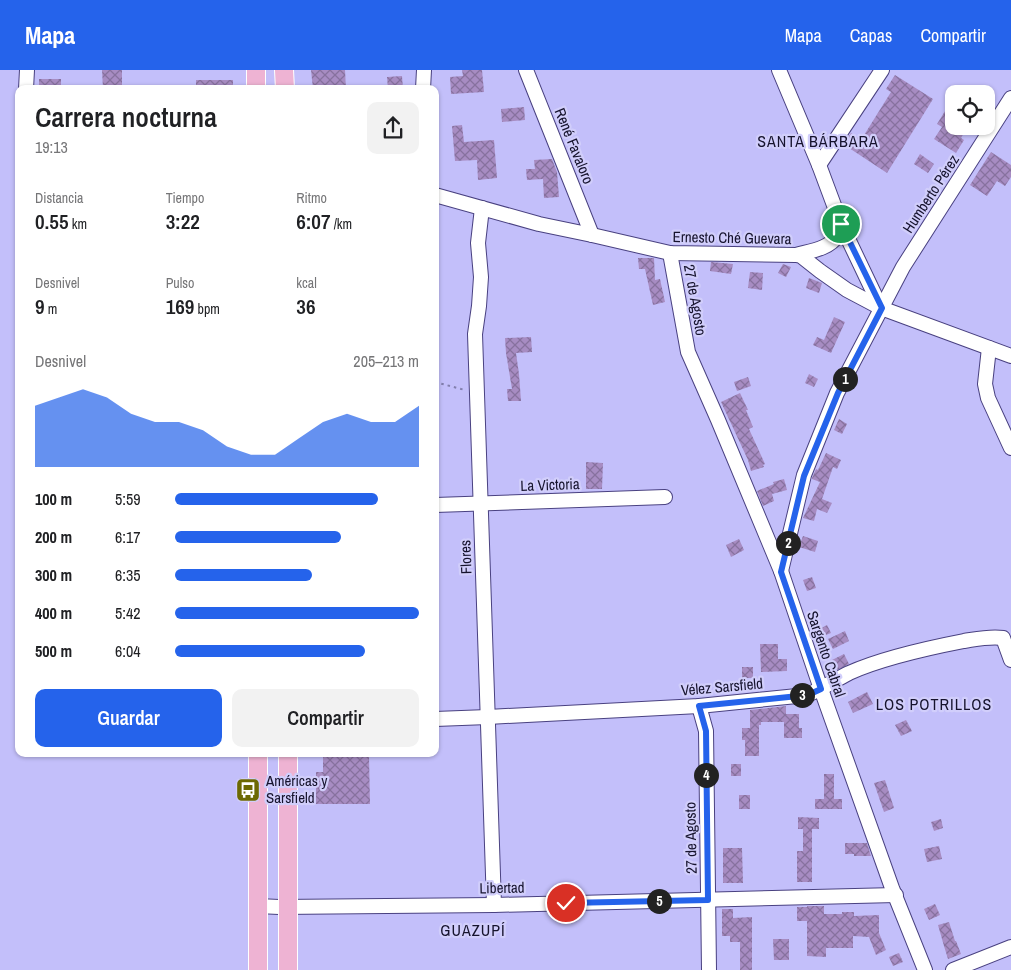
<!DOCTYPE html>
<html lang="es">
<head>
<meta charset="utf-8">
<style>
	:root { --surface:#fff; --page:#f2f2f2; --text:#202124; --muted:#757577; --accent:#2563eb }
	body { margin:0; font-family:"Archivo Narrow",sans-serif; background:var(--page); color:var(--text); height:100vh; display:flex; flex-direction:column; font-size:19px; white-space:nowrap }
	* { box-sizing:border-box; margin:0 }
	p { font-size:16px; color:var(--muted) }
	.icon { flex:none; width:28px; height:28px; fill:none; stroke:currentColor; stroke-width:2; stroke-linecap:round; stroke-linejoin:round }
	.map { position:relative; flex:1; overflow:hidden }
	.sheet { position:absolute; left:15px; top:15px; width:424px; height:672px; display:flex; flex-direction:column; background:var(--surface); border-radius:10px; box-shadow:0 1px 4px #0004 }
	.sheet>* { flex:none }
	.tools { position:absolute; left:945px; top:15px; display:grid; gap:10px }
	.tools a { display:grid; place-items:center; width:50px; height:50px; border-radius:10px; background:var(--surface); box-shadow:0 1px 4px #0004; font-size:25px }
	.pin { position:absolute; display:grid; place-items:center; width:42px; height:42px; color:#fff; margin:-21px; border:2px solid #fff; border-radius:50%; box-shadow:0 1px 5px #0007 }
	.km { position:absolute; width:25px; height:25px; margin:-12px; border-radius:50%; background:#222; color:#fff; font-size:14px; line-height:25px; text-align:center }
	.round { display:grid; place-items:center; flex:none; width:52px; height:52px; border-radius:10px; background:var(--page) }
	.summary { display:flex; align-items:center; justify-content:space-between; height:85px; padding:0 20px }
	h1 { font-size:28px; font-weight:600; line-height:38px }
	.figures { display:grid; grid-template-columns:repeat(3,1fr); gap:8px; height:85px; padding:5px 20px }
	.figures div { display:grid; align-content:center }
	.figures b { font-size:21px; font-weight:600 }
	.figures small { font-size:14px; font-weight:400 }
	.figures p { font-size:14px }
	.chart { height:140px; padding:10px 20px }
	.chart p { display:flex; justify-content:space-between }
	.chart svg { width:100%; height:90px; margin-top:5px; fill:var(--accent); opacity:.7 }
	.cta { display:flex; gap:10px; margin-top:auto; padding:10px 20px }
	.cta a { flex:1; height:58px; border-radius:10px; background:var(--accent); color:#fff; font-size:20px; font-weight:600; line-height:58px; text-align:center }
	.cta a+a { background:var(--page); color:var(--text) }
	ul { padding:0 20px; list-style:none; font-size:16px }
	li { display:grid; grid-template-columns:80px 60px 1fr; align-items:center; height:38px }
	li i { height:12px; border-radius:6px; background:var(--accent) }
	header { display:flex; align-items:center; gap:30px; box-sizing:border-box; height:70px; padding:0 25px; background:var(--accent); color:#fff }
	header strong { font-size:24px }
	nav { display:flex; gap:28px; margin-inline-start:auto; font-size:18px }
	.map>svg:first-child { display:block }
</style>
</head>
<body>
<header>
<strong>Mapa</strong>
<nav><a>Mapa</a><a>Capas</a><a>Compartir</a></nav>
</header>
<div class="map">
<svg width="1011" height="900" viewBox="0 0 1011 900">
	<defs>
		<pattern id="building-cross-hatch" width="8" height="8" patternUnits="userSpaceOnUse" patternTransform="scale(1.25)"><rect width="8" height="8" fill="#a78cc2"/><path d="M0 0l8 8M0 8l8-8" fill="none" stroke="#87719e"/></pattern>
	</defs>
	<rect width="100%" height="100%" fill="#c3bffa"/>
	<g fill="url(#building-cross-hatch)">
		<path d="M 102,0 L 122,0 L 122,19 L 103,19 Z"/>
		<path d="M 311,0 L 345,0 L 346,19 L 313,19 Z"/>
		<path d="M 462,0 L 482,0 L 484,22 L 451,24 L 450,7 L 463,6 Z"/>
		<path d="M 895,5 L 933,29 L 887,103 L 843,74 L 851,63 L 861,70 L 891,22 L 886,19 Z"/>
		<path d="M 402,6 L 403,19 L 388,19 L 387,7 Z"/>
		<rect x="39" y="9" width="22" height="10"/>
		<rect x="196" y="10" width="37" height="9"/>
		<path d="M 524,37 L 525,50 L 502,52 L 501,39 Z"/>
		<path d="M 947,38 L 954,43 L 954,56 L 968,56 L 961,68 L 964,70 L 956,83 L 934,69 L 942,57 L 937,54 Z"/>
		<path d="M 462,55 L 464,72 L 494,70 L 497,108 L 478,110 L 477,90 L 455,91 L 452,56 Z"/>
		<path d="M 991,82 L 1011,95 L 1011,107 L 1005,116 L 997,111 L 987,126 L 970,115 Z"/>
		<path d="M 920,84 L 934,94 L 928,103 L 914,94 Z"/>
		<path d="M 552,89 L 557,102 L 559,127 L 544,128 L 543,109 L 527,110 L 526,99 L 535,99 L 534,90 Z"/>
		<path d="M 638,188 L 654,188 L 655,210 L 660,209 L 665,232 L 653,235 L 645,199 L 639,199 Z"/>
		<path d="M 711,192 L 733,194 L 731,204 L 710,201 Z"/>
		<path d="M 783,194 L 791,197 L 786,207 L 778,203 Z"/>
		<path d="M 750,202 L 763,203 L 762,220 L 748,218 Z"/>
		<path d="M 809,208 L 822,213 L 819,223 L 806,218 Z"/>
		<path d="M 698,241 L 700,250 L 692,252 L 690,243 Z"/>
		<path d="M 834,247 L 845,252 L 831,283 L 813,275 L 817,267 L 824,270 Z"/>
		<path d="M 531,267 L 532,282 L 516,283 L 519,304 L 521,331 L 508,331 L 507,319 L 512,319 L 506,283 L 505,268 Z"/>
		<path d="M 809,304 L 818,309 L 814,317 L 805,313 Z"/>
		<path d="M 748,307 L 751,316 L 737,321 L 734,312 Z"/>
		<path d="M 740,323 L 748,340 L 746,340 L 753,357 L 749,359 L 765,394 L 763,395 L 764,397 L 751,401 L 748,390 L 721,332 Z"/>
		<path d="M 839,349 L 847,354 L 842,364 L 834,360 Z"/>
		<path d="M 826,383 L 841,390 L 837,399 L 833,397 L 822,429 L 832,433 L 827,443 L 817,439 L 814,451 L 803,448 L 820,412 L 812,409 L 812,408 L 816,399 L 818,400 Z"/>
		<path d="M 586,392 L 603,393 L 602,419 L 586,419 Z"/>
		<path d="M 784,409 L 787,420 L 772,424 L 774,431 L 763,436 L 757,421 L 774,414 L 773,412 Z"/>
		<path d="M 803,466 L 818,471 L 815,482 L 799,477 Z"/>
		<path d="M 739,469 L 744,480 L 731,487 L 726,475 Z"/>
		<path d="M 812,507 L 816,518 L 807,521 L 803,510 Z"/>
		<path d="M 827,555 L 831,563 L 821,567 L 818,560 Z"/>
		<path d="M 845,561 L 849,571 L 833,579 L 828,569 Z"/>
		<path d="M 760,574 L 778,574 L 778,589 L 787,589 L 787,601 L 761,602 Z"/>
		<path d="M 844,584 L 849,594 L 835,601 L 830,591 Z"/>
		<rect x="742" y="597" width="11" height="11"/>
		<path d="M 867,622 L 873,634 L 853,643 L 848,632 Z"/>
		<path d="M 786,636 L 786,644 L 799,644 L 799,658 L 802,658 L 802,668 L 784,668 L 784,652 L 761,652 L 761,655 L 759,655 L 759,686 L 745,686 L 745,670 L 742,670 L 742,658 L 750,658 L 750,640 Z"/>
		<path d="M 906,650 L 912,661 L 901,666 L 895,655 Z"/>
		<path d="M 323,684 L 338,684 L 338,686 L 369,685 L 370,734 L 316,734 L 316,702 L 323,702 Z"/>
		<rect x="731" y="694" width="10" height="12"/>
		<path d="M 824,704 L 834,704 L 834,729 L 842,729 L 842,739 L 815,739 L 815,729 L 824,729 Z"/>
		<path d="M 885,710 L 894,738 L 884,742 L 874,713 Z"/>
		<rect x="739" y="725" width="11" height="14"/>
		<path d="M 798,747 L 819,748 L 819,759 L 812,759 L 812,812 L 797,812 L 797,781 L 803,781 L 803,759 L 798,759 Z"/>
		<path d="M 941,749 L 943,758 L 934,761 L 931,752 Z"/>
		<path d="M 845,773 L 867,773 L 871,786 L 854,786 L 854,784 L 845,784 Z"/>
		<path d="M 939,776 L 942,789 L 927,792 L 924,779 Z"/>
		<path d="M 723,778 L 742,778 L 743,813 L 723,813 Z"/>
		<path d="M 935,834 L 940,845 L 929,850 L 924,839 Z"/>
		<path d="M 807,836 L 824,836 L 824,844 L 842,844 L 842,842 L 854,842 L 854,846 L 879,845 L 879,863 L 886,880 L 876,885 L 869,867 L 853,866 L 853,878 L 826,878 L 826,887 L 807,886 L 807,851 L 797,851 L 797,837 L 807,837 Z"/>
		<path d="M 722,839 L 733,839 L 733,848 L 752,847 L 752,900 L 740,900 L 740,872 L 730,872 L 730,866 L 722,866 Z"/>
		<path d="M 949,852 L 955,871 L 956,871 L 961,884 L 948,889 L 944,876 L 938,855 Z"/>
		<path d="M 773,869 L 789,869 L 789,890 L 774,890 Z"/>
		<path d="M 899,883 L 903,892 L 893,896 L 889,887 Z"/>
	</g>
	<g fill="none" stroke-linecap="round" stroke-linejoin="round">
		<defs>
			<g id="minor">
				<path d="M 526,0 L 592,165"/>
				<path d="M 779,0 L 819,95 L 841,154 L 881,238"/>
				<path d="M 26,19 L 27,0"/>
				<path d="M 423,19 L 424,0"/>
				<path d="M 819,95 L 882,0"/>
				<path d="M 435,125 L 539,154 L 592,165 L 670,183 L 796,185 L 801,186 L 820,201 L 847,220 L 881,238 L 1011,286"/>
				<path d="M 482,138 L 478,173 L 481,207 L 479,236 L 475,264 L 494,835"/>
				<path d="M 670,183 L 688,282 L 718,350 L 781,501 L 821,619 L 892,818 L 925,900"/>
				<path d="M 796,185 C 810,181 829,179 837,166 C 839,163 840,158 841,154"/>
				<path d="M 989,278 L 985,314 L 988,328 L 1011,378"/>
				<path d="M 435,435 L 665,427"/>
				<path d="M 781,501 L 804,405 L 837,323 L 903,197 L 1011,28"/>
				<path d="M 699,636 L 706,661 L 709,900"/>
				<path d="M 435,649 L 488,647 L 699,636 L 807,625 C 822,619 835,610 849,603 C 882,588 928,578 964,571 C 977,569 990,566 1003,568 L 1011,590"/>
				<path d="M 258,836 L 279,837 L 494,835 L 896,825"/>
				<path d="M 953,900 L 1011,877"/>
			</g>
			<g id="major">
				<path d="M 284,0 L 285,19"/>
				<path d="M 256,19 L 256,0"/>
				<path d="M 258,684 L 258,900"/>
				<path d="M 288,684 L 288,900"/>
			</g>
		</defs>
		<use href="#minor" stroke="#494180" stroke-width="16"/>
		<use href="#major" stroke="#fff" stroke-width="20"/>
		<path stroke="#827fad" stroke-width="2" stroke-dasharray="2.5 4" stroke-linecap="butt" d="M 435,312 L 465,320"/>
		<use href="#minor" stroke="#fff" stroke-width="14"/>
		<use href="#major" stroke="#eeb3d3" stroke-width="18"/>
	</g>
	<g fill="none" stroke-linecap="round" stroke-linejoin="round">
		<defs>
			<path id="route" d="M 566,833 L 708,830 L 706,661 L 699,636 L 808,625 L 821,619 L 781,502 L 804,406 L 838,323 L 882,238 L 841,154"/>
		</defs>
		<use href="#route" stroke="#fff" stroke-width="10"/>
		<use href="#route" stroke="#2563eb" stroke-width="6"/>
	</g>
	<defs>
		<symbol id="bus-square" viewBox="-11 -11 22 22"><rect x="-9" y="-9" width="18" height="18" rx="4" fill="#6c6902" stroke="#d1cefb"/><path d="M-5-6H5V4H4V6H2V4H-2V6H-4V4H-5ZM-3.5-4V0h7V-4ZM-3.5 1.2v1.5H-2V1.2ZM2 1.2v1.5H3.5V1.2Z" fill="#fff"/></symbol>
	</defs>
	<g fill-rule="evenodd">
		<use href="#bus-square" x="234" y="706" width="28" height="28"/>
	</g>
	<g text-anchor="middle" stroke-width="4.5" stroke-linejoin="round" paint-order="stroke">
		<g font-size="15" fill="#16132d" stroke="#d1cefb">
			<text transform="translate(574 76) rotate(68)" y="5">René Favaloro</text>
			<text transform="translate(931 124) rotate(-57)" y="5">Humberto Pérez</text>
			<text transform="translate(732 168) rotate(1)" y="5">Ernesto Ché Guevara</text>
			<text transform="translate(695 230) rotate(80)" y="5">27 de Agosto</text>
			<text transform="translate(550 415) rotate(-2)" y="5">La Victoria</text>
			<text transform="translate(466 487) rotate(-92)" y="5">Flores</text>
			<text transform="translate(826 584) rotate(71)" y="5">Sargento Cabral</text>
			<text transform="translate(722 617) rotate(-5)" y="5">Vélez Sarsfield</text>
			<text transform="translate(691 768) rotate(-91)" y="5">27 de Agosto</text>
			<text transform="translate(502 818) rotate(-1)" y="5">Libertad</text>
		</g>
		<g font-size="15" fill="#16132d" stroke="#d1cefb" text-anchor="start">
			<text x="266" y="716">Américas y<tspan x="266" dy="17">Sarsfield</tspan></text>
		</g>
		<g font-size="16" letter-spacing="1" fill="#16132d" stroke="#d1cefb">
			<text x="818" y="77">SANTA BÁRBARA</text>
			<text x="934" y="640">LOS POTRILLOS</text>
			<text x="473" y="866">GUAZUPÍ</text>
		</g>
	</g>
</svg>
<div class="tools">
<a><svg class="icon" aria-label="locate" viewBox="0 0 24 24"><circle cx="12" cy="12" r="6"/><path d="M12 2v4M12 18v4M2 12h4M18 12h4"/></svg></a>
</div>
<div class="pin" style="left:841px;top:154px;background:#1e9e55"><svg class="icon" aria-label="arrive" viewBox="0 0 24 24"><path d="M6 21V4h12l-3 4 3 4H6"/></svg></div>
<div class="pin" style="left:566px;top:833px;background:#d93025"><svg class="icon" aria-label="check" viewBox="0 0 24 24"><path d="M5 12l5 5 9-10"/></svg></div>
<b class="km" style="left:845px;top:309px">1</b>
<b class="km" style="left:788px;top:473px">2</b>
<b class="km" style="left:802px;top:625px">3</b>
<b class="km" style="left:706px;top:705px">4</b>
<b class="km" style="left:659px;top:831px">5</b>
<section class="sheet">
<div class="summary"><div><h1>Carrera nocturna</h1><p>19:13</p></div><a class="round"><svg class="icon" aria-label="share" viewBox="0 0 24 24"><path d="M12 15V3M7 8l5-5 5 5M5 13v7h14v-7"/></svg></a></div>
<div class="figures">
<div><p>Distancia</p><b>0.55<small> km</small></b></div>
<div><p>Tiempo</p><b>3:22</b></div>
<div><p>Ritmo</p><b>6:07<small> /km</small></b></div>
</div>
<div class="figures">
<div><p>Desnivel</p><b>9<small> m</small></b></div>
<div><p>Pulso</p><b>169<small> bpm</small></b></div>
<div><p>kcal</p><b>36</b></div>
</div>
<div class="chart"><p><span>Desnivel</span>205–213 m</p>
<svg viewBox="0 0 160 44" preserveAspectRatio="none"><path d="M0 44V14L10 10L20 6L30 10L40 18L50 22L60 22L70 26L80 34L90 38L100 38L110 30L120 22L130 18L140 22L150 22L160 14V44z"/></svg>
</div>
<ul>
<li><b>100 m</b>5:59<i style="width:83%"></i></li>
<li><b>200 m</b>6:17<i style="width:68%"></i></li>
<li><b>300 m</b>6:35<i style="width:56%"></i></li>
<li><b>400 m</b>5:42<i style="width:100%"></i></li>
<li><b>500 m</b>6:04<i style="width:78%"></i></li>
</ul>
<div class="cta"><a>Guardar</a><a>Compartir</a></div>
</section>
</div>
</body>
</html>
